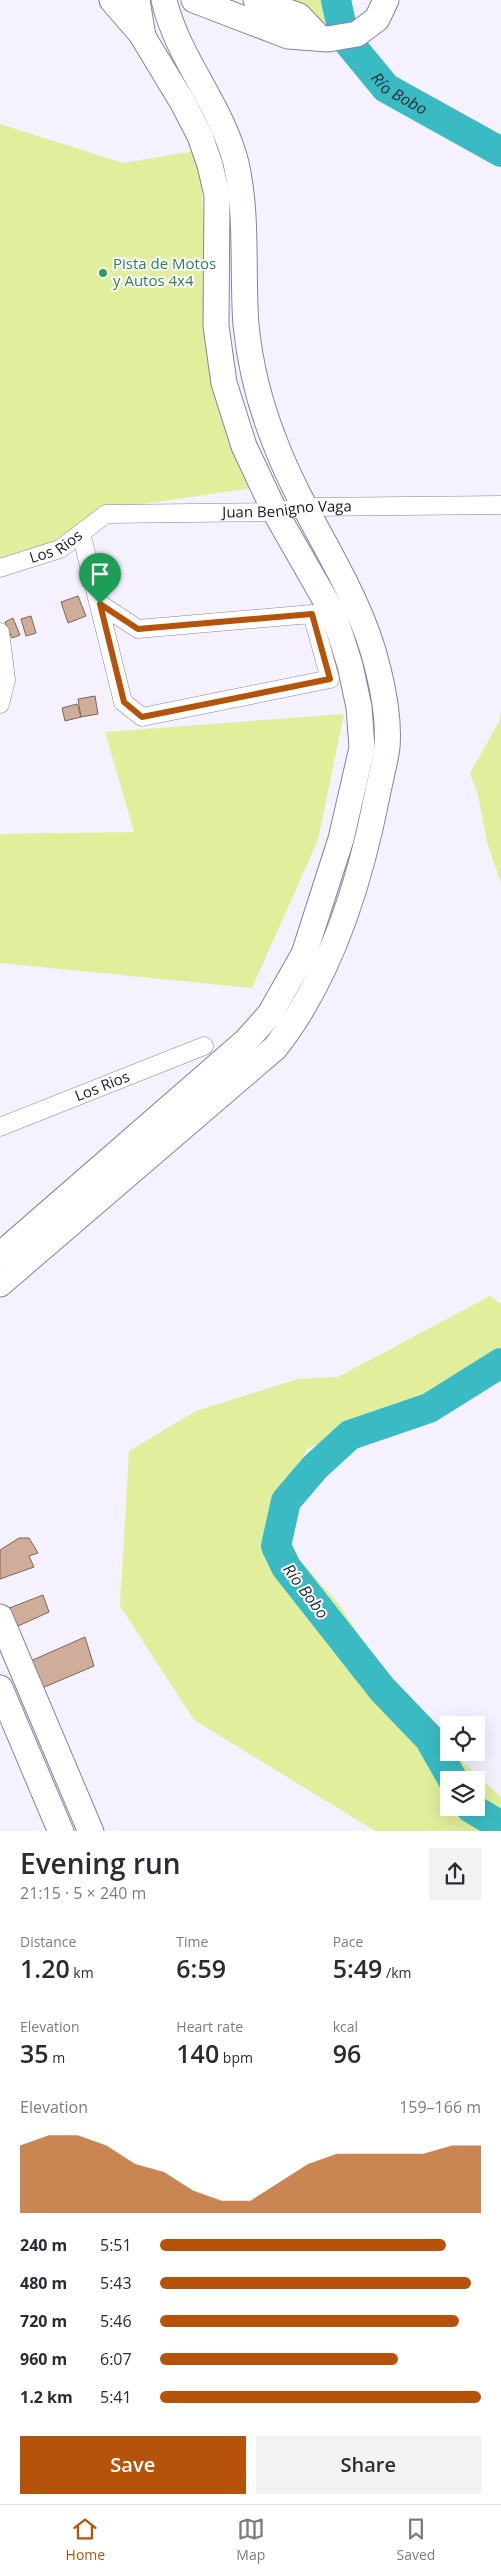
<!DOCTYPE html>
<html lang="en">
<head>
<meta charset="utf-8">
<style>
	:root { --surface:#fff; --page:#f2f2f3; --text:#2b2b33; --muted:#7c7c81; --line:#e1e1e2; --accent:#b45309 }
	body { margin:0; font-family:"Open Sans",sans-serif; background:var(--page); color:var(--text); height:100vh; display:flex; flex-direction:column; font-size:19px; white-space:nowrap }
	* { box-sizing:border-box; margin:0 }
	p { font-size:16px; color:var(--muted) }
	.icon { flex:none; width:28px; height:28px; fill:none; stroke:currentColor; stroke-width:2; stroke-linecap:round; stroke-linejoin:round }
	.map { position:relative; height:1831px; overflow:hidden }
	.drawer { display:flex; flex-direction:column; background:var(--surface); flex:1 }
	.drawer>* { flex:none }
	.fabs { position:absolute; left:440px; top:1716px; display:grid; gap:10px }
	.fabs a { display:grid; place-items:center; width:45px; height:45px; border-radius:0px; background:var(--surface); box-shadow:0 5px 20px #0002; font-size:25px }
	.pin { position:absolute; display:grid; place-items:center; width:42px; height:42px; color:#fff; margin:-51px -21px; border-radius:50% 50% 50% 0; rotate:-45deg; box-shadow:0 0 5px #0007 }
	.pin .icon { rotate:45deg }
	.round { display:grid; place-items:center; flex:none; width:52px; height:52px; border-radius:0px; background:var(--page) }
	.head { display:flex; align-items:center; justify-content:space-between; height:85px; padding:0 20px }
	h1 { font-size:28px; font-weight:600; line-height:38px }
	.figures { display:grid; grid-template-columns:repeat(3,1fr); gap:8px; height:85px; padding:5px 20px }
	.figures div { display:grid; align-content:center }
	.figures b { font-size:25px; font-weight:600 }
	.figures small { font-size:14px; font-weight:400 }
	.figures p { font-size:14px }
	.chart { height:140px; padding:10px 20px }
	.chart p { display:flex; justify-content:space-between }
	.chart svg { width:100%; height:90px; margin-top:5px; fill:var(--accent); opacity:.7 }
	.cta { display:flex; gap:10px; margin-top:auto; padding:10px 20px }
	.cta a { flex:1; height:58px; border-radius:0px; background:var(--accent); color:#fff; font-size:20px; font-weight:600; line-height:58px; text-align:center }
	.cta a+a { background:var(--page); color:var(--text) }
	ul { padding:0 20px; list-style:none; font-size:16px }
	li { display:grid; grid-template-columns:80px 60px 1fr; align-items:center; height:38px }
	li i { height:12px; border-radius:6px; background:var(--accent) }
	.tab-bar { display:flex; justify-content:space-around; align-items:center; height:70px; border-top:1px solid var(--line); background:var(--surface); font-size:14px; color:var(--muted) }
	.tab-bar a { display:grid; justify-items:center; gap:2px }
	.tab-bar .selected { color:var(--accent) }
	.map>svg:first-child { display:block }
</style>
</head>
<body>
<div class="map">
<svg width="501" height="1832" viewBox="0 0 501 1832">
	<rect width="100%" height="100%" fill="#f5f1ff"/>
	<g fill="#e1ee9b" fill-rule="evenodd">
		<path d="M 265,0 L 327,0 L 330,15 L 309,41 Z"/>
		<path d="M 0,124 L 123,163 L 195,151 L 202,189 L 210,357 L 259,487 L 103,510 L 55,544 L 0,560 Z"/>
		<path d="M 501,710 L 501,884 L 487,842 L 478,795 L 470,773 L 499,722 Z"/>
		<path d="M 344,714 L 318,840 L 252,988 L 0,963 L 0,834 L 134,832 L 105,732 Z"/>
		<path d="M 490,1296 L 501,1304 L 501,1357 L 307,1449 L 272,1529 L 339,1604 L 407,1711 L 449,1749 L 449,1752 L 453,1753 L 501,1797 L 501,1831 L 375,1831 L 194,1720 L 120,1606 L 129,1451 L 196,1411 L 298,1379 L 338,1377 ZM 449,1780 L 476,1780 L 476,1808 L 449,1808 Z"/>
	</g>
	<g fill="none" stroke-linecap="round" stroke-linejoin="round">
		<g stroke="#3abac3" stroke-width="30">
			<path id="s1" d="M 336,0 L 344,37 L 386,88 L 501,152"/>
			<path d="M 453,1780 L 429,1738 L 382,1689 L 286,1567 L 276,1546 L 286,1501 L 315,1467 L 350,1435 L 429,1408 L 501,1363"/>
			<path d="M 471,1808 L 501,1826"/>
		</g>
	</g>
	<g fill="#ceae9b" stroke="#816553">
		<path d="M 78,596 L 86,616 L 68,623 L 61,602 Z"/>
		<path d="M 31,616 L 36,633 L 26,636 L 21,619 Z"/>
		<path d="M 13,618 L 20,635 L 12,638 L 5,622 Z"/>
		<path d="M 95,696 L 98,714 L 81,717 L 78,699 Z"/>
		<path d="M 77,704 L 81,717 L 65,721 L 62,708 Z"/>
		<path d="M 19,1538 L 29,1538 L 38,1553 L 29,1556 L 34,1567 L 0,1579 L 0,1550 Z"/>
		<path d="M 43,1595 L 49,1612 L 18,1626 L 7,1609 Z"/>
		<path d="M 85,1637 L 94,1666 L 35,1691 L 26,1663 Z"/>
	</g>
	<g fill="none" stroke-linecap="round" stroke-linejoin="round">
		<defs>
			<g id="street">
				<path d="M 81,533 L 123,702 L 142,717 L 330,679 L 312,614 L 138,629 L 100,604"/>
				<path id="s2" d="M 0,568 L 60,549 L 106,514 L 275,512 L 306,507 L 501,505"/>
				<path d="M 0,632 L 6,680 L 0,704"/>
				<path id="s3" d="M 0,1127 L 204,1046"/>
			</g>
			<g id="secondary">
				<path d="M 112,0 L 143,36"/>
				<path d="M 194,0 L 288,36 L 328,39 L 357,34 L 377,19 L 386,0"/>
				<path d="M 256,0 L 299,16 L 319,37"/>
				<path d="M 0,1255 L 246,1041 L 270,1014 L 304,954 L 341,839 L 362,748 L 359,707 L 350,665 L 334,615 L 275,512 L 244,446 L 224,383 L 216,326 L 217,195 L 210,165 L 200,136 L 183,103 L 143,37 L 137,0"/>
				<path d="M 0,1284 L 275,1048 C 330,979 360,882 377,796 C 380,780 385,763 387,747 C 389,722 384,693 378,669 C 359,588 305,521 276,445 C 261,408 250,365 246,325 C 242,272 248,216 236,163 C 221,104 178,59 164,0"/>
				<path d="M 0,1617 L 91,1832"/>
				<path d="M 0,1688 L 61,1832"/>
			</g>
		</defs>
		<use href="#street" stroke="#8a809f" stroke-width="19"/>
		<use href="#secondary" stroke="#8a809f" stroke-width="27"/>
		<use href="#street" stroke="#fff" stroke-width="18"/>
		<use href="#secondary" stroke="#fff" stroke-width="25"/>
	</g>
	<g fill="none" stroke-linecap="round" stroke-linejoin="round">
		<defs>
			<path id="route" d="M 100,604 L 138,629 L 312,614 L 330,679 L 142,717 L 124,702 Z"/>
		</defs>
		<use href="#route" stroke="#fff" stroke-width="10"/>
		<use href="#route" stroke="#b45309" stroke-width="6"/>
	</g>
	<circle fill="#2e9e5b" stroke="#fff" stroke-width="2" cx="103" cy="273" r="5"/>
	<g text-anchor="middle" stroke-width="4" stroke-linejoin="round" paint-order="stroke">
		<g font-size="15" fill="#27864d" stroke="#fff" text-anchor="start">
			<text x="113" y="269">Pista de Motos<tspan x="113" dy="17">y Autos 4x4</tspan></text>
		</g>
		<g font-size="15" fill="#1a1722" stroke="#fff">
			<text dy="5" stroke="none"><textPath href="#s2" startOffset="302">Juan Benigno Vaga</textPath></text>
			<text dy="5" stroke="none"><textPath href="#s2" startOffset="60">Los Rios</textPath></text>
			<text dy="5" stroke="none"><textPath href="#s3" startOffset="110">Los Rios</textPath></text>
		</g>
		<g font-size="16" font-style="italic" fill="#172d2f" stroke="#fff">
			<text dy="6" stroke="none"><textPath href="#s1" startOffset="118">Río Bobo</textPath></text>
			<text transform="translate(306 1591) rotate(53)" y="6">Río Bobo</text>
		</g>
	</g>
</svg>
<div class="fabs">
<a><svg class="icon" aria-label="locate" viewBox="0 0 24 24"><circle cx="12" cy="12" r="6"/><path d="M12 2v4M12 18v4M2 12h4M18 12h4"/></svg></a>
<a><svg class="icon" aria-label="layers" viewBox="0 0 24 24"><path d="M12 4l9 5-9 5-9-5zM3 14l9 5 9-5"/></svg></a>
</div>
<div class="pin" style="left:100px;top:604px;background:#1e9e55"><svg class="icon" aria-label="arrive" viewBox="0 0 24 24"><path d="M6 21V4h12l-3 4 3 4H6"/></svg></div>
</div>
<section class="drawer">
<div class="head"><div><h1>Evening run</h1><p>21:15 · 5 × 240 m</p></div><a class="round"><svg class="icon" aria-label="share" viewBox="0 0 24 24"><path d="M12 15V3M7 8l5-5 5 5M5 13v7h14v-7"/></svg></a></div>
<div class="figures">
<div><p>Distance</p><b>1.20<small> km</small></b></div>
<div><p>Time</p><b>6:59</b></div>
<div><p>Pace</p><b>5:49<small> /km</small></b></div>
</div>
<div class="figures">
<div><p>Elevation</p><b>35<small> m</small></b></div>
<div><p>Heart rate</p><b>140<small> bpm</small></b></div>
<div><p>kcal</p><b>96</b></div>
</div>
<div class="chart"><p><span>Elevation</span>159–166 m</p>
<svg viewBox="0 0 160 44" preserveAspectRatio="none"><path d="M0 44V11L10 6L20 6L30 11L40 20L50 24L60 33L70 38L80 38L90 29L100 20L110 15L120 15L130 15L140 15L150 11L160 11V44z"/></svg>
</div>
<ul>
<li><b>240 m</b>5:51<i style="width:89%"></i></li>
<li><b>480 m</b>5:43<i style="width:97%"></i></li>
<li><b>720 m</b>5:46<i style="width:93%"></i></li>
<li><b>960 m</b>6:07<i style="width:74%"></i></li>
<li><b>1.2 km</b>5:41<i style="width:100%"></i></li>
</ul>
<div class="cta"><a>Save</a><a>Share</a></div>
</section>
<nav class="tab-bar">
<a class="selected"><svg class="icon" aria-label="home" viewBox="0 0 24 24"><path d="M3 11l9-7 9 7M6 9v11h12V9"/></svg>Home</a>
<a><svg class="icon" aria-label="map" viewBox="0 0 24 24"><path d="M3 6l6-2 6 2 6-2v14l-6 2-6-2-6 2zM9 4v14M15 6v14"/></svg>Map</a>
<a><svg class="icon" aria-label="saved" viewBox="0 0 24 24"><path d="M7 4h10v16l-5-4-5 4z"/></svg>Saved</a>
</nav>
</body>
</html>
